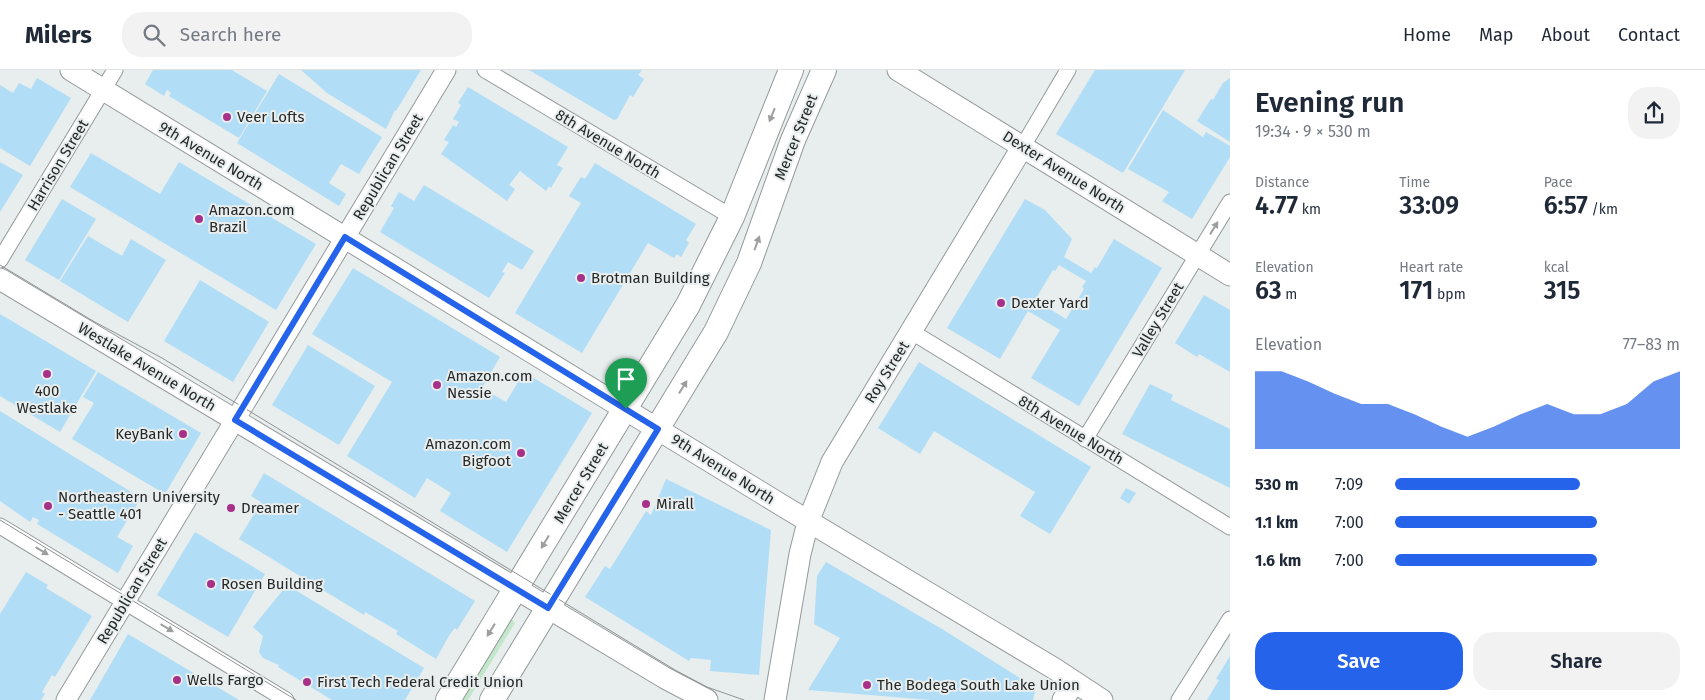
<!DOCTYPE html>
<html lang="en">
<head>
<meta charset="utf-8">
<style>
	:root { --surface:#fff; --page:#f2f2f3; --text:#1f2937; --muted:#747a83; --line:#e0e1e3; --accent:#2563eb }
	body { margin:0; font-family:"Fira Sans",sans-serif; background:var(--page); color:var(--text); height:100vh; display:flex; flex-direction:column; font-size:19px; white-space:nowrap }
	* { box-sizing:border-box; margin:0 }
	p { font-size:16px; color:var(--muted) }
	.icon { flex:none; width:28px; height:28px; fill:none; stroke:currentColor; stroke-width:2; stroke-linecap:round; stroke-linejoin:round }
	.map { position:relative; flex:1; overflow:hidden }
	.side { display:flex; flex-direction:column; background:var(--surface); width:475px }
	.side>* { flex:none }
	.pin { position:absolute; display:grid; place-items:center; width:42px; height:42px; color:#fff; margin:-51px -21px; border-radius:50% 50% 50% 0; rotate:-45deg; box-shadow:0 0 5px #0007 }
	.pin .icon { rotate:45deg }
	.round { display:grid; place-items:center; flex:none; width:52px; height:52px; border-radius:20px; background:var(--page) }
	.headline { display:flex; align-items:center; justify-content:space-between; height:85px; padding:0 25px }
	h1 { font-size:28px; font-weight:600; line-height:38px }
	.figures { display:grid; grid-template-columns:repeat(3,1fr); gap:8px; height:85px; padding:5px 25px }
	.figures div { display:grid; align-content:center }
	.figures b { font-size:25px; font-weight:600 }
	.figures small { font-size:14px; font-weight:400 }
	.figures p { font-size:14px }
	.chart { height:140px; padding:10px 25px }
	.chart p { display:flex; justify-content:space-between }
	.chart svg { width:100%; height:90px; margin-top:5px; fill:var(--accent); opacity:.7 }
	.action { display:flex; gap:10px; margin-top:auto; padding:10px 25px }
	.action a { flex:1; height:58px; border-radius:20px; background:var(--accent); color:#fff; font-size:20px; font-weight:600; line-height:58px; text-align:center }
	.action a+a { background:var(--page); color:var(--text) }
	ul { padding:0 25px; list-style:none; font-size:16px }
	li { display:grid; grid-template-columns:80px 60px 1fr; align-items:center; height:38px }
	li i { height:12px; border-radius:6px; background:var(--accent) }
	header { display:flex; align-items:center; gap:30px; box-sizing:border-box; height:70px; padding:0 25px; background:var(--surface); border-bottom:1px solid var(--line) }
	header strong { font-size:24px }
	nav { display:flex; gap:28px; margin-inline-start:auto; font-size:18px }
	.search { width:350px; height:45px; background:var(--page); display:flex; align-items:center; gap:12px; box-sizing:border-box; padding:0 18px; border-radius:20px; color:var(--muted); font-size:19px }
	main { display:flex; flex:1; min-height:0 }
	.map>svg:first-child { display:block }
</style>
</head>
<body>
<header>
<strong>Milers</strong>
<div class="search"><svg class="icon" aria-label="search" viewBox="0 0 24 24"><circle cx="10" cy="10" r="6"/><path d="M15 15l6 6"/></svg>Search here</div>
<nav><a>Home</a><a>Map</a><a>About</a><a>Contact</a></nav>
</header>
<main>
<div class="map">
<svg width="1230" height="630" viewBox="0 0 1230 630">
	<rect width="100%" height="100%" fill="#e8eded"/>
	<path fill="#c3e7ca" d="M 511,548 L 515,553 L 468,630 L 460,630 Z"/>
	<g fill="#b1def6" fill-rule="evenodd">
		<path d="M 153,0 L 232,0 L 267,21 L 239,68 L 169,26 L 171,23 L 167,20 L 164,26 L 145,14 Z"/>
		<path d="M 301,0 L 421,0 L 396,41 L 395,40 L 386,59 L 327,23 Z"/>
		<path d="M 529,0 L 642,0 L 638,5 L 644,9 L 633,27 L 630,25 L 617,49 L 614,50 Z"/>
		<path d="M 1095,0 L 1185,0 L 1123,103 L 1056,64 Z"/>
		<path d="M 279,4 L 382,67 L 359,104 L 341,94 L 329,113 L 346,124 L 339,136 L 237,73 Z"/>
		<path d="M 37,8 L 71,28 L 30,96 L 0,78 L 0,15 L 13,23 L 19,13 L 31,19 Z"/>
		<path d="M 1230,8 L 1230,72 L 1197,51 L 1211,29 L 1213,30 L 1223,13 Z"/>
		<path d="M 468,17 L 568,77 L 557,95 L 563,98 L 551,118 L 549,116 L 546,121 L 520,101 L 509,115 L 515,119 L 507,131 L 441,84 L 449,72 L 444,70 L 453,55 L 456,57 L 459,52 L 453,49 L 461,35 L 458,33 Z"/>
		<path d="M 1163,40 L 1203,67 L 1206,62 L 1230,76 L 1230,87 L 1192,149 L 1162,131 L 1169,122 L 1128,99 Z"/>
		<path d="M 91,83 L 160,124 L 179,92 L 316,174 L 276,240 L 70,117 Z"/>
		<path d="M 0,92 L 23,105 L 0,142 Z"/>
		<path d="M 595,93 L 696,154 L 686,170 L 689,173 L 681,187 L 677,184 L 674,188 L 648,173 L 582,283 L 515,243 L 581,133 L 569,126 L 581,107 L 585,109 Z"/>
		<path d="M 424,115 L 534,181 L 522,200 L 508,192 L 502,202 L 505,203 L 489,228 L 380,162 L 394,138 L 391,136 L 399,122 L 414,131 Z"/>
		<path d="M 62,129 L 96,149 L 59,210 L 25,190 Z"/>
		<path d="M 1025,129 L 1045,140 L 1072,169 L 1064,187 L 1091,203 L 1095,197 L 1097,198 L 1114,169 L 1162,198 L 1079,336 L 1031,308 L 1060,260 L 1028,241 L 1000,289 L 947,258 ZM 1059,195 L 1086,211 L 1082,217 L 1084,219 L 1066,249 L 1035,230 L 1053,200 L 1055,201 Z"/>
		<path d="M 88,166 L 122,186 L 131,169 L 166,190 L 128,252 L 60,211 Z"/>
		<path d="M 353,198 L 500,287 L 482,318 L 506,332 L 524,302 L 592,343 L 507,482 L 440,441 L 451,423 L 427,408 L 415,428 L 347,386 L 392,312 L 312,264 Z"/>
		<path d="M 200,210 L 269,252 L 233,312 L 164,271 Z"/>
		<path d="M 1204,225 L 1230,240 L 1230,302 L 1199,284 L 1197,287 L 1175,273 Z"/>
		<path d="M 0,244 L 96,301 L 60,362 L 0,326 Z"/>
		<path d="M 308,275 L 375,316 L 339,375 L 272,335 Z"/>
		<path d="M 919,292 L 1091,397 L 1050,464 L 1020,446 L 1035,422 L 934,361 L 920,384 L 878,358 Z"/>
		<path d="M 98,302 L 201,363 L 165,424 L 72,369 L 94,333 L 83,327 Z"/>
		<path d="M 1150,314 L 1173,325 L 1171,330 L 1230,359 L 1230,418 L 1122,364 Z"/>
		<path d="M 0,341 L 141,428 L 117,467 L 133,476 L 118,503 L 37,454 L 39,450 L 33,447 L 30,452 L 0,431 Z"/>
		<path d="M 264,403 L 475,531 L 457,560 L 455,558 L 450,564 L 436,589 L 396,564 L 398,561 L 365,542 L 364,545 L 239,469 L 261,432 L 251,426 Z"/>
		<path d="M 666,409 L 771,460 L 759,605 L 710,601 L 711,590 L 691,588 L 689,591 L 585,527 L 605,496 L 610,499 L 646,441 L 651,445 Z"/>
		<path d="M 1126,418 L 1136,423 L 1129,434 L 1120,428 Z"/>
		<path d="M 195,462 L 265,504 L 228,567 L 157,525 Z"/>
		<path d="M 826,492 L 942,559 L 1031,615 L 1035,622 L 1033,630 L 931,630 L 808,620 L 840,568 L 814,554 L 817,506 Z"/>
		<path d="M 26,502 L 48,515 L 46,518 L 92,546 L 55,607 L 52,605 L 42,622 L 45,624 L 41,630 L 0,630 L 0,544 Z"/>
		<path d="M 287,515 L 424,598 L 405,630 L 332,630 L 278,597 L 279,595 L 263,588 L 259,582 L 263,566 L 253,557 Z"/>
		<path d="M 128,564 L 239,630 L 90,630 Z"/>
		<path d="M 1230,586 L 1230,630 L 1207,630 L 1219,610 L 1216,609 Z"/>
	</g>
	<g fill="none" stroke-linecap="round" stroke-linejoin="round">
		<defs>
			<g id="minor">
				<path d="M 485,0 L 732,147"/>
				<path d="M 1023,76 L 1068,0"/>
				<path d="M 0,190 L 115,0"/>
				<path d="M 912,262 L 1230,457"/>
				<path d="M 1085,369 L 1230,132"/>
				<path d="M 0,456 L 286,630"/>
				<path d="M 1179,630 L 1230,549"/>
			</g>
			<path id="tertiary" d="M 66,630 L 446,0"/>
			<g id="secondary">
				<path d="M 71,0 L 783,436 L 1055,599 L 1102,630"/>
				<path d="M 898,0 L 1230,205"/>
				<path d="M 0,209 L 665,608 L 707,630"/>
				<path d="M 775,630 L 800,484 L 808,452 L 832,392 L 1023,76"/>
				<path d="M 1063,630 L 1074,613"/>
			</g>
			<g id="primary">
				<path d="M 448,630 L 688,235 L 732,147 L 791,0"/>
				<path d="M 492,630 L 716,262 L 749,193 L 793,70 L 824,0"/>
			</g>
		</defs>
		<use href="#minor" stroke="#959a9a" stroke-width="17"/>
		<use href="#tertiary" stroke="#959a9a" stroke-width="21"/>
		<use href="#secondary" stroke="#959a9a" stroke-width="23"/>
		<use href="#primary" stroke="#959a9a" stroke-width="26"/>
		<use href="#minor" stroke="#fff" stroke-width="15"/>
		<use href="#tertiary" stroke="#fff" stroke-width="19"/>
		<use href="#secondary" stroke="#fff" stroke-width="21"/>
		<use href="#primary" stroke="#fff" stroke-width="24"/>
		<g stroke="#8e9292" stroke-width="1">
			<path d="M 0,195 L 93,251 L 162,288 L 675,600 L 707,617 L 744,630"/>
			<path d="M 0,450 L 296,630"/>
		</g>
	</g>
	<defs><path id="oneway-solid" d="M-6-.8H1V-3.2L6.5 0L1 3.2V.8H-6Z" transform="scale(1.25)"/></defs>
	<g fill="#9d9e9e">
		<use href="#oneway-solid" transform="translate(772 45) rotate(112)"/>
		<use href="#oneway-solid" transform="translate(1214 158) rotate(-58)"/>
		<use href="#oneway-solid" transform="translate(757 173) rotate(-70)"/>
		<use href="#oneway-solid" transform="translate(683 317) rotate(-58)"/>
		<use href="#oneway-solid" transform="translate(545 472) rotate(121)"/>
		<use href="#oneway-solid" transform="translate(42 481) rotate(31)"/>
		<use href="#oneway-solid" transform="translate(167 558) rotate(31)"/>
		<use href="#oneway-solid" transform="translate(491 560) rotate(122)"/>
	</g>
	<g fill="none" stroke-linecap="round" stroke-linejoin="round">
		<defs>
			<path id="route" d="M 345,167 L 658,359 L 548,538 L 235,350 Z"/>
		</defs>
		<use href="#route" stroke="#fff" stroke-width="10"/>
		<use href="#route" stroke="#2563eb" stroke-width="6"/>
	</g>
	<g fill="#a73189" stroke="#e8eded" stroke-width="2">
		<circle cx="227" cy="47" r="5"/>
		<circle cx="199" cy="149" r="5"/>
		<circle cx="581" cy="208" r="5"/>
		<circle cx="1001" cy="233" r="5"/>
		<circle cx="47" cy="304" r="5"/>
		<circle cx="437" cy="315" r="5"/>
		<circle cx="183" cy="364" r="5"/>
		<circle cx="521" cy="383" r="5"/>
		<circle cx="646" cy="434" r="5"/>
		<circle cx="48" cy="436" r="5"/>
		<circle cx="231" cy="438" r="5"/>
		<circle cx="211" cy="514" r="5"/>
		<circle cx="177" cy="610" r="5"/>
		<circle cx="307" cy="612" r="5"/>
		<circle cx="867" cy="615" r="5"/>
	</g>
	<g text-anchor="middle" stroke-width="4" stroke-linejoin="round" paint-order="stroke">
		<g font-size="15" fill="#262828" stroke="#e8eded" text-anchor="start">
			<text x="237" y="52">Veer Lofts</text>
			<text x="209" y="145">Amazon.com<tspan x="209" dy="17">Brazil</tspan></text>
			<text x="591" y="213">Brotman Building</text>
			<text x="1011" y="238">Dexter Yard</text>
			<text x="447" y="311">Amazon.com<tspan x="447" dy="17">Nessie</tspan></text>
			<text x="47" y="326" text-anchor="middle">400<tspan x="47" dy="17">Westlake</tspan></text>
			<text x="173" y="369" text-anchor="end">KeyBank</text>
			<text x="511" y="379" text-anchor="end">Amazon.com<tspan x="511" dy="17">Bigfoot</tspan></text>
			<text x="58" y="432">Northeastern University<tspan x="58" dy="17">- Seattle 401</tspan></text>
			<text x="656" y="439">Mirall</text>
			<text x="241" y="443">Dreamer</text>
			<text x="221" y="519">Rosen Building</text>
			<text x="187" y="615">Wells Fargo</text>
			<text x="317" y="617">First Tech Federal Credit Union</text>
			<text x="877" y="620">The Bodega South Lake Union</text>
		</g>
		<g font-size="15" fill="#262828" stroke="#e8eded">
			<text transform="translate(796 67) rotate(-68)" y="5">Mercer Street</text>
			<text transform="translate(608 74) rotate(31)" y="5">8th Avenue North</text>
			<text transform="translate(211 86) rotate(31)" y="5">9th Avenue North</text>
			<text transform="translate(58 95) rotate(-59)" y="5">Harrison Street</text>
			<text transform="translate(388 97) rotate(-59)" y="5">Republican Street</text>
			<text transform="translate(1064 102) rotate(32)" y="5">Dexter Avenue North</text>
			<text transform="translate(1158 250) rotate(-59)" y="5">Valley Street</text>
			<text transform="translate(147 297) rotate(31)" y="5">Westlake Avenue North</text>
			<text transform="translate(887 302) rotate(-58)" y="5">Roy Street</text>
			<text transform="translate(1071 360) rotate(31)" y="5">8th Avenue North</text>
			<text transform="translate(723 399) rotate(32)" y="5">9th Avenue North</text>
			<text transform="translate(581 413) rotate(-59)" y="5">Mercer Street</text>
			<text transform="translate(132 521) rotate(-59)" y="5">Republican Street</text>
		</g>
	</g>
</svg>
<div class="pin" style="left:626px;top:339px;background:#1e9e55"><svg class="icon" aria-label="arrive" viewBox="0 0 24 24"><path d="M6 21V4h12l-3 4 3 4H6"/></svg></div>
</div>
<section class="side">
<div class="headline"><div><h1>Evening run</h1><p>19:34 · 9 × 530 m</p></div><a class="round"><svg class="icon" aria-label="share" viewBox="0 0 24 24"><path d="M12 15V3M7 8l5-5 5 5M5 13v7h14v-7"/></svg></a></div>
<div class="figures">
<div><p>Distance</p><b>4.77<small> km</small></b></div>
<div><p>Time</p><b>33:09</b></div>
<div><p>Pace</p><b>6:57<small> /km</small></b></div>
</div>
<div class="figures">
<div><p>Elevation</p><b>63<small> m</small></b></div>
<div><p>Heart rate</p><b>171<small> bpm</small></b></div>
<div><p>kcal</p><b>315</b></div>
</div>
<div class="chart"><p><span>Elevation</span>77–83 m</p>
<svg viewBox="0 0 160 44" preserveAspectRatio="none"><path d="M0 44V6L10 6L20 11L30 17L40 22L50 22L60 27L70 33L80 38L90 33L100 27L110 22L120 27L130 27L140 22L150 11L160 6V44z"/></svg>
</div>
<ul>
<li><b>530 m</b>7:09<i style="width:65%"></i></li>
<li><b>1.1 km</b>7:00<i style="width:71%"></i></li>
<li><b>1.6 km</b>7:00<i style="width:71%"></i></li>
</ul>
<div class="action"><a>Save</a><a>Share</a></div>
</section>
</main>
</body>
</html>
